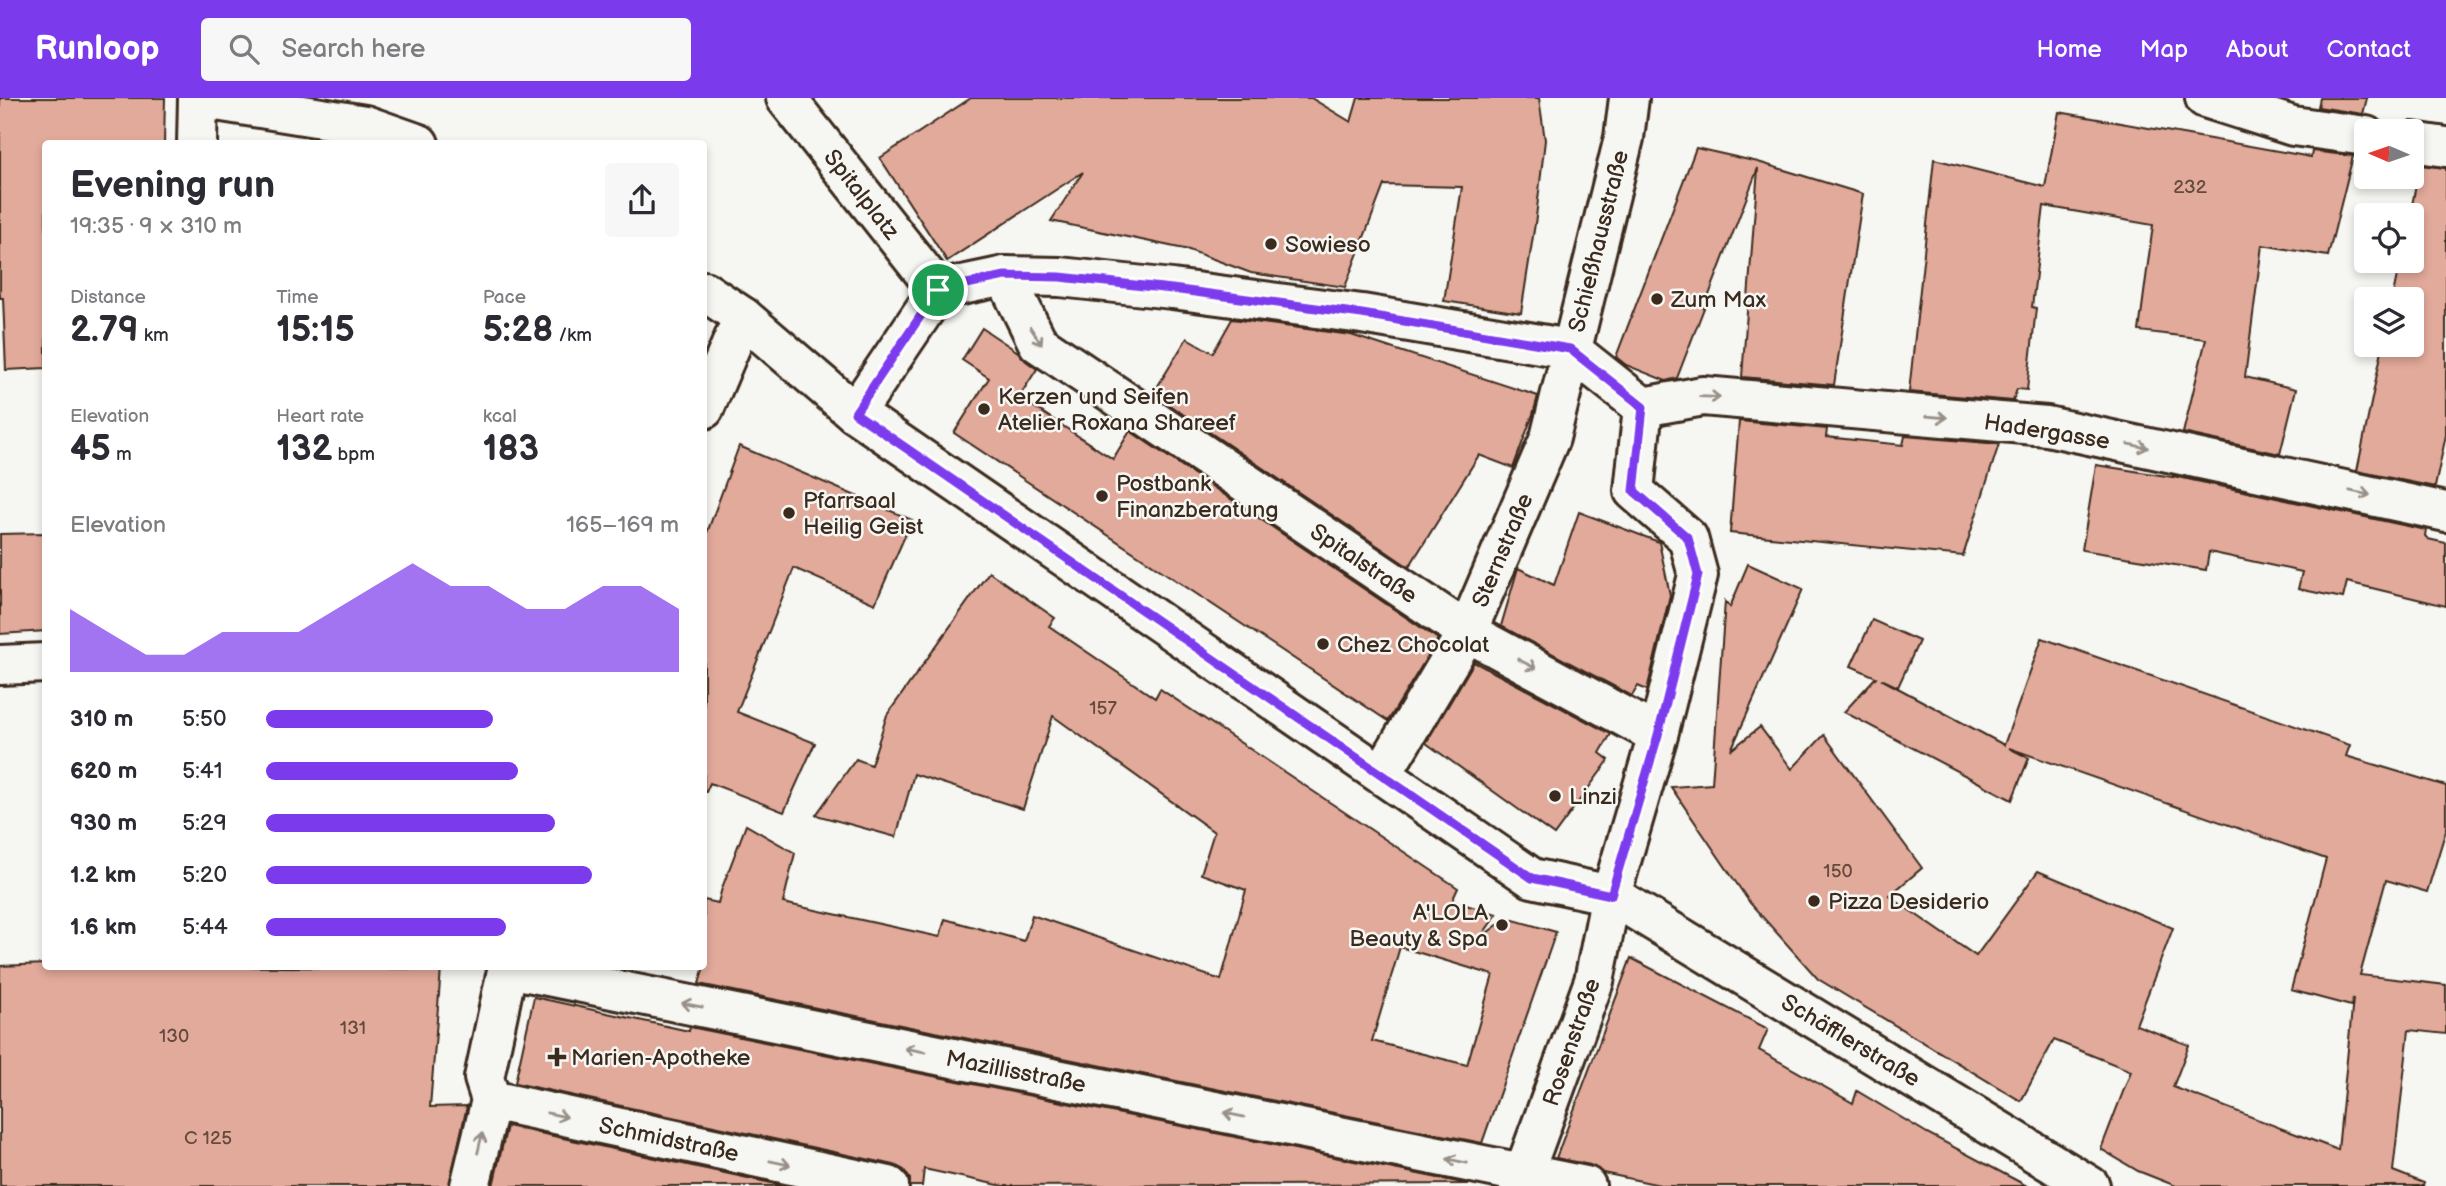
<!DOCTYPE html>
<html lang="en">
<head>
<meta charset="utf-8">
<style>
	:root { --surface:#fff; --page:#f7f7f7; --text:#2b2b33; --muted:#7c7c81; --accent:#7c3aed }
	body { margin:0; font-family:"Balsamiq Sans",sans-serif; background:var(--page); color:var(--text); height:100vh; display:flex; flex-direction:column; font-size:26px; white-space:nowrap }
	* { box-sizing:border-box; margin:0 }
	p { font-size:23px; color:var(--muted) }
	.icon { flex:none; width:38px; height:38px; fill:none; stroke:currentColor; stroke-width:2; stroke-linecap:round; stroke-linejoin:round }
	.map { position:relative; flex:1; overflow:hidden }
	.sheet { position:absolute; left:42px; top:42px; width:665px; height:830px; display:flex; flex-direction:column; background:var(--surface); border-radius:7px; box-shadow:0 4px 10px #0003 }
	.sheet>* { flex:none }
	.needle { width:46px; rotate:272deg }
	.fabs { position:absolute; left:2354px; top:21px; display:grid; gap:14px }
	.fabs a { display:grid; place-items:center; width:70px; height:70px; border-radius:7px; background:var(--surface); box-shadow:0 4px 10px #0003; font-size:35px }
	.pin { position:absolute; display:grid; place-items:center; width:60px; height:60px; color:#fff; margin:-30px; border:4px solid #fff; border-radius:50%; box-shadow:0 2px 7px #0007 }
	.round { display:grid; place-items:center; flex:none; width:74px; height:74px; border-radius:7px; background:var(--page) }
	.headline { display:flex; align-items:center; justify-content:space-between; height:119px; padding:0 28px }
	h1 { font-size:38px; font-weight:700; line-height:52px }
	.figures { display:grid; grid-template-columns:repeat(3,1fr); gap:10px; height:119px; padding:7px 28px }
	.figures div { display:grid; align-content:center }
	.figures b { font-size:35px; font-weight:700 }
	.figures small { font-size:19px; font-weight:400 }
	.figures p { font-size:19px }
	.chart { height:196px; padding:14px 28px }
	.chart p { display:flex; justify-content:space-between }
	.chart svg { width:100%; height:126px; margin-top:7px; fill:var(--accent); opacity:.7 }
	ul { padding:0 28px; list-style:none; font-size:23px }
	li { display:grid; grid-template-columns:112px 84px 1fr; align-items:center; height:52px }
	li i { height:18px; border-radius:9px; background:var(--accent) }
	header { display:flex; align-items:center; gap:42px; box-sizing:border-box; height:98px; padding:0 35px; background:var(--accent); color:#fff }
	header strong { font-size:33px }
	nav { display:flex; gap:38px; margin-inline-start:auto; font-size:24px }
	.search { width:490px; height:63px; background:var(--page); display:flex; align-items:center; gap:18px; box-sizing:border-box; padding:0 24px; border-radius:7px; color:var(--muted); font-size:26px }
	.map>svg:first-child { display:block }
</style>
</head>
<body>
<header>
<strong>Runloop</strong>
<div class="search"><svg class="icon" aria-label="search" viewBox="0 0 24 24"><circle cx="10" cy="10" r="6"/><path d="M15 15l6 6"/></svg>Search here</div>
<nav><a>Home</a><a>Map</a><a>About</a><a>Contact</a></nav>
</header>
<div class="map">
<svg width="2446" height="1088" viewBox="0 0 2446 1088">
	<rect width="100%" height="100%" fill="#f6f6f2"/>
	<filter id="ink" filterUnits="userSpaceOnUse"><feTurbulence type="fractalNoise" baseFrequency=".0143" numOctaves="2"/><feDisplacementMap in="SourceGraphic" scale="14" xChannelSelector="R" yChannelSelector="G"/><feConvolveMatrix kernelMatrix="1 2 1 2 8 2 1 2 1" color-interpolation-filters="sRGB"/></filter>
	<g filter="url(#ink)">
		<g fill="#e2aa9b" stroke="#3b2a1e" stroke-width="2" fill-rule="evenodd">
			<path d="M 0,0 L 165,0 L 164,46 L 46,46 L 46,270 L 6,272 L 3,200 L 0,200 Z"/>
			<path d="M 971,0 L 1311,0 L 1351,24 L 1358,0 L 1539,0 L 1545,42 L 1536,119 L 1521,215 L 1444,203 L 1462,89 L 1384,87 L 1345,189 L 1251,175 L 1189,152 L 1051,123 L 1083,74 L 947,163 L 880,60 Z"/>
			<path d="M 2320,0 L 2367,0 L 2363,16 L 2318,9 Z"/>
			<path d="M 2059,14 L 2311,59 L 2312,53 L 2353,58 L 2328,158 L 2262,147 L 2245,279 L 2296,291 L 2280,356 L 2183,335 L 2206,241 L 2139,233 L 2153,127 L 2044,108 L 2032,209 L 2036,210 L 2027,292 L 2017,291 L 2013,303 L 1909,294 L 1934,61 L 2045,89 Z"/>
			<path d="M 1696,50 L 1758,64 L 1863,96 L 1834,287 L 1742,279 L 1758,70 L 1677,280 L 1666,283 L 1626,267 L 1616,259 Z"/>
			<path d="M 2420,67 L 2446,70 L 2446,337 L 2435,389 L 2357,373 L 2383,247 L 2412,247 L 2412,201 L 2392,201 L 2400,163 L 2412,163 L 2412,117 L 2410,117 Z"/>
			<path d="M 1232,221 L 1351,237 L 1538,298 L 1533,316 L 1513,370 L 1479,357 L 1409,469 L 1153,296 L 1187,240 L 1213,255 Z"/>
			<path d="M 982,230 L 1018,254 L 1026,263 L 1037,271 L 1019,299 L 1113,361 L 1130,333 L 1438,541 L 1388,623 L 954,335 L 989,280 L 962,262 Z"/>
			<path d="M 1739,323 L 1827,331 L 1826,339 L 1903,347 L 1905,338 L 1999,346 L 1963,458 L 1730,435 Z"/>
			<path d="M 739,348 L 912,422 L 875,506 L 794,470 L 737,614 L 815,645 L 784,714 L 710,685 L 706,694 L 704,694 L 704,443 Z"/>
			<path d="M 2096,367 L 2173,379 L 2173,378 L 2426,432 L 2425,438 L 2428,441 L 2446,445 L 2446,508 L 2347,484 L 2343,500 L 2298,491 L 2302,474 L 2209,454 L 2206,472 L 2082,452 Z"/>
			<path d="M 1579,414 L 1659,444 L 1670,497 L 1647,592 L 1638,588 L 1632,598 L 1501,528 L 1518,470 L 1554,487 Z"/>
			<path d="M 46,435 L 46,533 L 0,536 L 0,436 Z"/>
			<path d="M 1748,466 L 1803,491 L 1731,652 L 1760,629 L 1792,671 L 1824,637 L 1922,770 L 1889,798 L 1976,858 L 2038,773 L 2173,830 L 2136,927 L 2189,947 L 2173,989 L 2338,1052 L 2353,901 L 2351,908 L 2291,892 L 2326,761 L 2009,650 L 2029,660 L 2012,702 L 1844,614 L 1876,579 L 1851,568 L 1872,522 L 1919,543 L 1898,589 L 1881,581 L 2004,647 L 2042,540 L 2350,647 L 2346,658 L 2446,688 L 2446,732 L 2427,794 L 2386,782 L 2360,877 L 2446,887 L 2446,936 L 2409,932 L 2393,1073 L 2424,1085 L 2423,1088 L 2176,1088 L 2138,1073 L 2101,1051 L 2131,973 L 2054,942 L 2021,1003 L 1818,881 L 1750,805 L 1671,689 L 1712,686 L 1725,503 L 1730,509 Z"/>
			<path d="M 989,474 L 1055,520 L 1049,528 L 1155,600 L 1160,591 L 1458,790 L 1452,803 L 1497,816 L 1480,840 L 1507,820 L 1556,834 L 1482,1045 L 699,886 L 704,868 L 704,802 L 718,805 L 722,790 L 746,727 L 795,755 L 783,805 L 940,839 L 945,821 L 1024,843 L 1032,817 L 1221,882 L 1246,792 L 1201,776 L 1214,734 L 1053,618 L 1023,711 L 914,676 L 896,739 L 816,717 L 856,661 L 871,667 L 887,617 ZM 1400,849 L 1493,877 L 1467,967 L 1372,943 Z"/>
			<path d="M 1474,564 L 1611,636 L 1600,655 L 1609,662 L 1554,737 L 1426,645 Z"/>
			<path d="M 1631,860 L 1768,931 L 1759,952 L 1853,1005 L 1857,993 L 1927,1035 L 2027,1088 L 1665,1088 L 1603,1075 L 1590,1067 L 1556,1060 Z"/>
			<path d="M 46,866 L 441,871 L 430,1009 L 467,1008 L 449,1088 L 0,1088 L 0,868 Z"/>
			<path d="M 534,899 L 689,933 L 690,929 L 1468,1086 L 1003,1088 L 924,1071 L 922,1088 L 910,1088 L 910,1081 L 904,1072 L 894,1067 L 515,985 Z"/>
			<path d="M 507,1028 L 785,1088 L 493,1088 Z"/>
		</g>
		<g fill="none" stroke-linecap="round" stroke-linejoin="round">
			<defs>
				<g id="street">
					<path d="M 198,0 L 365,27 L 419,46"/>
					<path d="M 786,0 L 938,192"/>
					<path d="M 2205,0 L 2293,28 L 2366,38"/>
					<path d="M 2412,44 L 2446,49"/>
					<path d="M 197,46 L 198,0"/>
					<path d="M 1005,178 L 1038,245 L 1467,534 L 1658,637"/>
					<path d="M 704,193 L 743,219 L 855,315 L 1532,780 L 1611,797 L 2090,1088"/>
					<path d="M 1643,309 L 1703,298 L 2047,328 L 2446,414"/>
					<path d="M 704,311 L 743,219"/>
					<path d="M 855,315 L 938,192 L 1005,178 L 1060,179 L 1172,191 L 1362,216 L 1570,251 L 1643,309 L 1634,393 L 1688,440 L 1698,477 L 1658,637 L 1611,797 L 1594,883 L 1519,1088"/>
					<path d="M 0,567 L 46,565"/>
					<path d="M 1382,676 L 1467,534 L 1550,340 L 1624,40 L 1629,0"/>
					<path d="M 508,870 L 1586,1088"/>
					<path d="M 491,1002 L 889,1088"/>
					<path d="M 470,1088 L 491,1002 L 484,980 L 508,868"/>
				</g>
			</defs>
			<use href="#street" stroke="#3b2a1e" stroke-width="44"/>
			<use href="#street" stroke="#f6f6f2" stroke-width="38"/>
		</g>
		<defs><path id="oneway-shaft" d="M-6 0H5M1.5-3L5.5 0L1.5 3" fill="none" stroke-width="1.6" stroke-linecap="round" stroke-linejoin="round" transform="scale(1.75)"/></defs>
		<g stroke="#989088">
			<use href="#oneway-shaft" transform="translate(1036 238) rotate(57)"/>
			<use href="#oneway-shaft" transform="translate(1710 299) rotate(2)"/>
			<use href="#oneway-shaft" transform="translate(1937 319) rotate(5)"/>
			<use href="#oneway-shaft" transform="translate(2138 348) rotate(12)"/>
			<use href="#oneway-shaft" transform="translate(2360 395) rotate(12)"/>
			<use href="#oneway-shaft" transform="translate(1527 566) rotate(28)"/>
			<use href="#oneway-shaft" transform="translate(692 907) rotate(-169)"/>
			<use href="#oneway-shaft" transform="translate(915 952) rotate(-169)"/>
			<use href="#oneway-shaft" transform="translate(557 1017) rotate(12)"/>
			<use href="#oneway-shaft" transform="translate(1234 1017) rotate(-168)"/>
			<use href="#oneway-shaft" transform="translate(480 1045) rotate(-77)"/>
			<use href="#oneway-shaft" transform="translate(1457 1063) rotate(-168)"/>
			<use href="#oneway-shaft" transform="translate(780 1065) rotate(12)"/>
		</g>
	</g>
	<g fill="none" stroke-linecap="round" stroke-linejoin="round" filter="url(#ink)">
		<defs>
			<path id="route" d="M 1005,178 L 1060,179 L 1172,191 L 1362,216 L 1570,251 L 1643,309 L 1634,393 L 1688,440 L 1698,477 L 1658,637 L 1611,797 L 1532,780 L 855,315 L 938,192 Z"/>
		</defs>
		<use href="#route" stroke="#fff" stroke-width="14"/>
		<use href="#route" stroke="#7c3aed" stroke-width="9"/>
	</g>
	<g fill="#3b2a1e" stroke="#f6f6f2" stroke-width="2.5">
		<circle cx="1271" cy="146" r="7"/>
		<circle cx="1657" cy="201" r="7"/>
		<circle cx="984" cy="311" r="7"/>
		<circle cx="1102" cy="398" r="7"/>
		<circle cx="789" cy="415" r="7"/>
		<circle cx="1323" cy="546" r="7"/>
		<circle cx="1555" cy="698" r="7"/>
		<circle cx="1814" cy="803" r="7"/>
		<circle cx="1502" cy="827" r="7"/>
		<path d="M553.5 948.5h7v7h7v7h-7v7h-7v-7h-7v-7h7z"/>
	</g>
	<g text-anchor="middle" stroke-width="5" stroke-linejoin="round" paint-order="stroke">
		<g font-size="19" fill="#654a3d">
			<text x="2190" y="95">232</text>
			<text x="1103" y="616">157</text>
			<text x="1838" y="779">150</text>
			<text x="353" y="936">131</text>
			<text x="174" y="944">130</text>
			<text x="208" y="1046">C 125</text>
		</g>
		<g font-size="23" fill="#3b2a1e" stroke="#f6f6f2">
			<text transform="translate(862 96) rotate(52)" y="8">Spitalplatz</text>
			<text transform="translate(1598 143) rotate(-76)" y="8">Schießhausstraße</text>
			<text transform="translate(2047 333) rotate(9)" y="8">Hadergasse</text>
			<text transform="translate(1502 452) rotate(-67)" y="8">Sternstraße</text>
			<text transform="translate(1364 465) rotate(34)" y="8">Spitalstraße</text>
			<text transform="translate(1851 942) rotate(31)" y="8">Schäfflerstraße</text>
			<text transform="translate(1571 944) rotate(-71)" y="8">Rosenstraße</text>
			<text transform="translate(1016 973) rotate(11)" y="8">Mazillisstraße</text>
			<text transform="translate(669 1041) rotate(12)" y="8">Schmidstraße</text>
		</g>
		<g font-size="23" fill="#3b2a1e" stroke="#f6f6f2" text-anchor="start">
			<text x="1285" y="154">Sowieso</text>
			<text x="1671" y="209">Zum Max</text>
			<text x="998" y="306">Kerzen und Seifen<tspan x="998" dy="26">Atelier Roxana Shareef</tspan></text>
			<text x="1116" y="393">Postbank<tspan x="1116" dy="26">Finanzberatung</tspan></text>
			<text x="803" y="410">Pfarrsaal<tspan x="803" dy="26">Heilig Geist</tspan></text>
			<text x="1337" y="554">Chez Chocolat</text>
			<text x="1569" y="706">Linzi</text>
			<text x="1828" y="811">Pizza Desiderio</text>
			<text x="1488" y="822" text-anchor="end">A'LOLA<tspan x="1488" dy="26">Beauty &amp; Spa</tspan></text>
			<text x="571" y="967">Marien-Apotheke</text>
		</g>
	</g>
</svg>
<div class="fabs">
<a><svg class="needle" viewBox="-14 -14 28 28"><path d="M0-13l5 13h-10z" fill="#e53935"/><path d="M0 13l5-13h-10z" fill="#7c7c81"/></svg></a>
<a><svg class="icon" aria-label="locate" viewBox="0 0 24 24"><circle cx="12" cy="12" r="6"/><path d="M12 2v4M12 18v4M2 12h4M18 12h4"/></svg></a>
<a><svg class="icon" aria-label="layers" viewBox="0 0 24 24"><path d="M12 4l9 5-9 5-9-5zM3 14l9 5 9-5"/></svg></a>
</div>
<div class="pin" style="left:938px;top:192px;background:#1e9e55"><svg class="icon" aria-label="arrive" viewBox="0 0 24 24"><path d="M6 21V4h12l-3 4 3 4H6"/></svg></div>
<section class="sheet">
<div class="headline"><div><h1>Evening run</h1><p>19:35 · 9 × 310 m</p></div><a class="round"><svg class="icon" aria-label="share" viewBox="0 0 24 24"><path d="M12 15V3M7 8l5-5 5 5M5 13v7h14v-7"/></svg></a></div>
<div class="figures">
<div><p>Distance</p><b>2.79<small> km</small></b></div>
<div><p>Time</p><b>15:15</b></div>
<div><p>Pace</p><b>5:28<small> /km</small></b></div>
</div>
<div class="figures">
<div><p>Elevation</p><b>45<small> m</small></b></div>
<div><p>Heart rate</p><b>132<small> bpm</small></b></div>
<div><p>kcal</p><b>183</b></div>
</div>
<div class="chart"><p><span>Elevation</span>165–169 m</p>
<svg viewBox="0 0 160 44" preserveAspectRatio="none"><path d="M0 44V22L10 30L20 38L30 38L40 30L50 30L60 30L70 22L80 14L90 6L100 14L110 14L120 22L130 22L140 14L150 14L160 22V44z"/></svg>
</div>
<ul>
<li><b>310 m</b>5:50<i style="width:55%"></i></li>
<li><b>620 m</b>5:41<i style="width:61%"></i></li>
<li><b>930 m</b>5:29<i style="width:70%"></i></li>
<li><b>1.2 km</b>5:20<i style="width:79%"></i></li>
<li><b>1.6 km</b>5:44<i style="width:58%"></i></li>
</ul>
</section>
</div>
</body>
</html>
